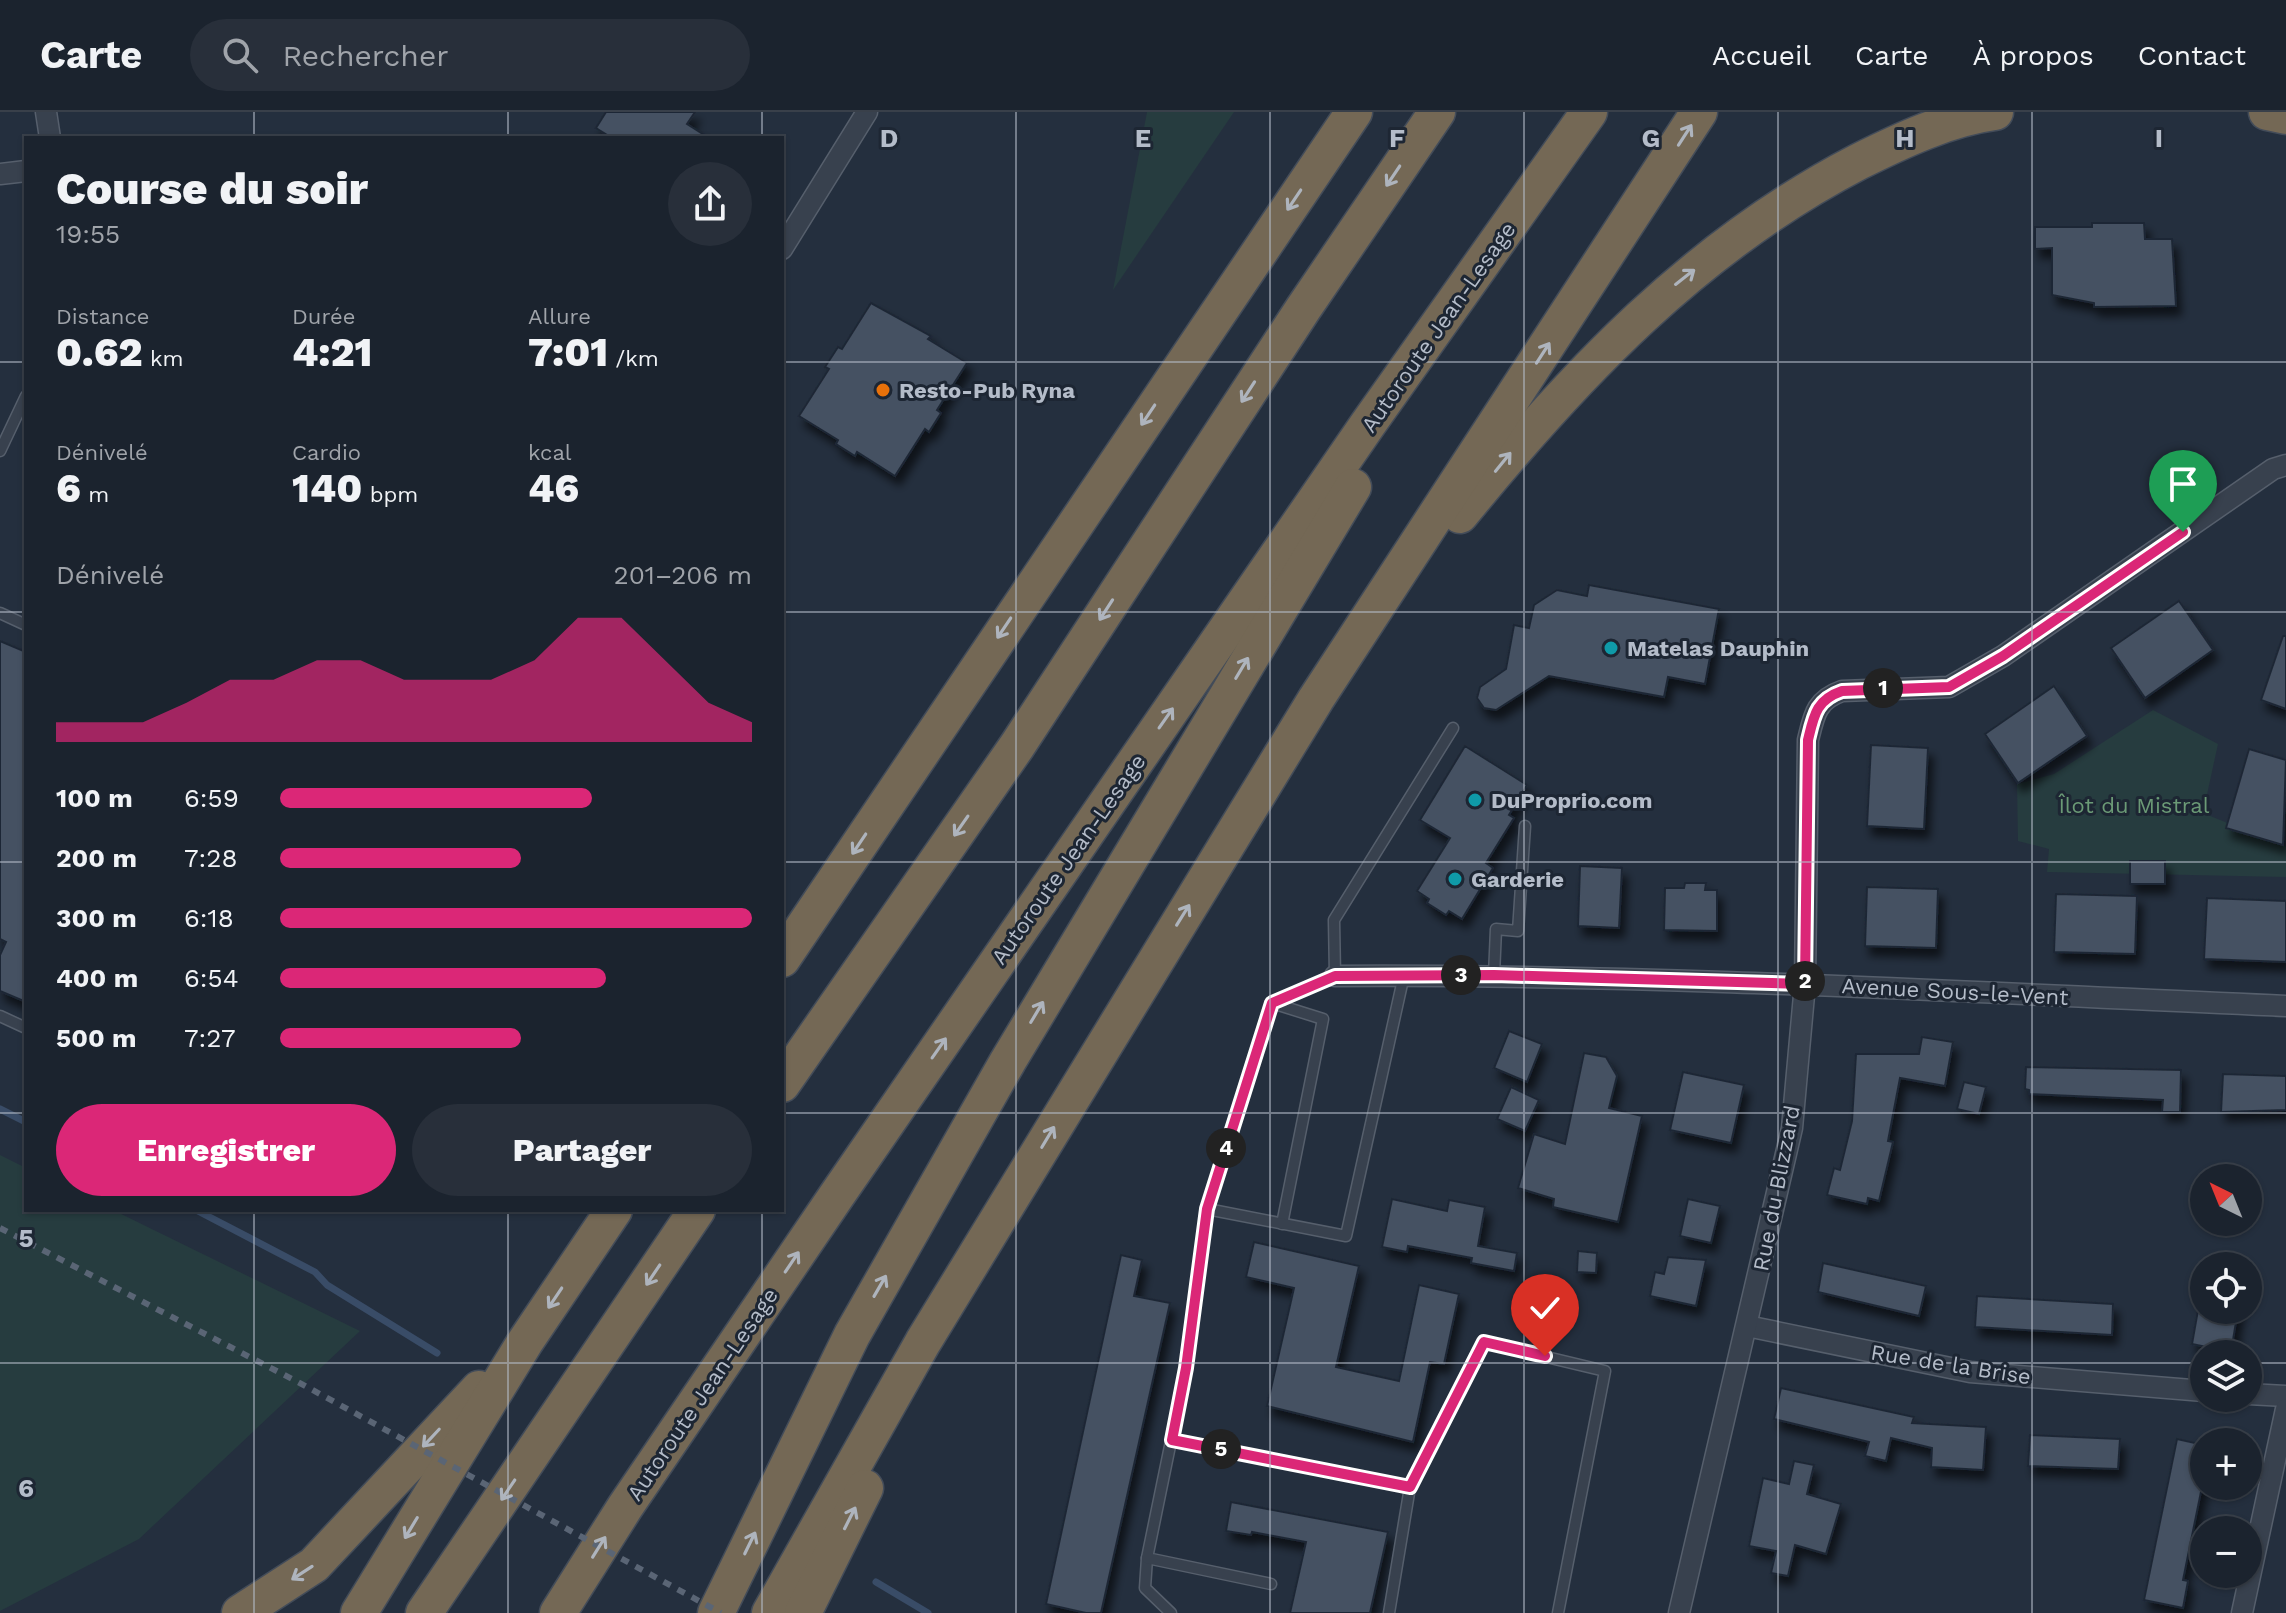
<!DOCTYPE html>
<html lang="fr">
<head>
<meta charset="utf-8">
<style>
	:root { --surface:#1b232e; --page:#282f3a; --text:#f1f3f6; --muted:#a0a4aa; --line:#39404a; --accent:#db2777 }
	body { margin:0; font-family:"Work Sans",sans-serif; background:var(--page); color:var(--text); height:100vh; display:flex; flex-direction:column; font-size:30px; white-space:nowrap }
	* { box-sizing:border-box; margin:0 }
	p { font-size:26px; color:var(--muted) }
	.icon { flex:none; width:44px; height:44px; fill:none; stroke:currentColor; stroke-width:2; stroke-linecap:round; stroke-linejoin:round }
	.map { position:relative; flex:1; overflow:hidden }
	.side { position:absolute; left:24px; top:24px; width:760px; height:1076px; display:flex; flex-direction:column; background:var(--surface); border-radius:0px; box-shadow:0 2px 6px #0004,0 0 0 2px var(--line) }
	.side>* { flex:none }
	.needle { width:52px; rotate:317deg }
	.controls { position:absolute; left:2190px; top:1052px; display:grid; gap:16px }
	.controls a { display:grid; place-items:center; width:72px; height:72px; border-radius:50%; background:var(--surface); box-shadow:0 2px 6px #0004,0 0 0 2px var(--line); font-size:40px }
	.pin { position:absolute; display:grid; place-items:center; width:68px; height:68px; color:#fff; margin:-82px -34px; border-radius:50% 50% 50% 0; rotate:-45deg; box-shadow:0 0 8px #0007 }
	.pin .icon { rotate:45deg }
	.km { position:absolute; width:40px; height:40px; margin:-20px; border-radius:50%; background:#222; color:#fff; font-size:22px; line-height:40px; text-align:center }
	.round { display:grid; place-items:center; flex:none; width:84px; height:84px; border-radius:42px; background:var(--page) }
	.summary { display:flex; align-items:center; justify-content:space-between; height:136px; padding:0 32px }
	h1 { font-size:44px; font-weight:800; line-height:60px }
	.figures { display:grid; grid-template-columns:repeat(3,1fr); gap:12px; height:136px; padding:8px 32px }
	.figures div { display:grid; align-content:center }
	.figures b { font-size:40px; font-weight:800 }
	.figures small { font-size:22px; font-weight:400 }
	.figures p { font-size:22px }
	.chart { height:224px; padding:16px 32px }
	.chart p { display:flex; justify-content:space-between }
	.chart svg { width:100%; height:144px; margin-top:8px; fill:var(--accent); opacity:.7 }
	.action { display:flex; gap:16px; margin-top:auto; padding:16px 32px }
	.action a { flex:1; height:92px; border-radius:48px; background:var(--accent); color:#fff; font-size:32px; font-weight:800; line-height:92px; text-align:center }
	.action a+a { background:var(--page); color:var(--text) }
	ul { padding:0 32px; list-style:none; font-size:26px }
	li { display:grid; grid-template-columns:128px 96px 1fr; align-items:center; height:60px }
	li i { height:20px; border-radius:10px; background:var(--accent) }
	header { display:flex; align-items:center; gap:48px; box-sizing:border-box; height:112px; padding:0 40px; background:var(--surface); border-bottom:2px solid var(--line) }
	header strong { font-size:38px }
	nav { display:flex; gap:44px; margin-inline-start:auto; font-size:28px }
	.search { width:560px; height:72px; background:var(--page); display:flex; align-items:center; gap:20px; box-sizing:border-box; padding:0 28px; border-radius:44px; color:var(--muted); font-size:30px }
	.map>svg:first-child { display:block }
</style>
</head>
<body>
<header>
<strong>Carte</strong>
<div class="search"><svg class="icon" aria-label="search" viewBox="0 0 24 24"><circle cx="10" cy="10" r="6"/><path d="M15 15l6 6"/></svg>Rechercher</div>
<nav><a>Accueil</a><a>Carte</a><a>À propos</a><a>Contact</a></nav>
</header>
<div class="map">
<svg width="2286" height="1501" viewBox="0 0 2286 1501">
	<defs>
		<filter id="shadow"><feDropShadow dx="5" dy="9" stdDeviation="4" flood-color="#0009"/></filter>
	</defs>
	<rect width="100%" height="100%" fill="#242f3e"/>
	<g fill="#263c3f">
		<path d="M 1147,0 L 1234,0 L 1113,178 Z"/>
		<path d="M 2153,598 L 2218,632 L 2203,701 L 2286,735 L 2286,765 L 2047,760 L 2049,737 L 2018,729 L 2017,672 L 2054,662 Z"/>
		<path d="M 0,1043 L 26,1056 L 26,1098 L 113,1098 L 360,1219 L 139,1427 L 0,1499 Z"/>
	</g>
	<g fill="none" stroke-linecap="round" stroke-linejoin="round">
		<g stroke="#394c67" stroke-width="7">
			<path d="M 0,997 L 26,1010"/>
			<path d="M 196,1098 L 315,1160 L 327,1173 L 437,1241"/>
			<path d="M 876,1470 L 928,1501"/>
		</g>
	</g>
	<g fill="#455162" stroke="#1f2835" stroke-width="2" filter="url(#shadow)">
		<path d="M 606,0 L 695,0 L 687,12 L 709,26 L 612,26 L 596,16 Z"/>
		<path d="M 2092,111 L 2144,111 L 2145,127 L 2172,127 L 2176,194 L 2094,195 L 2094,191 L 2052,183 L 2052,136 L 2035,137 L 2035,115 L 2092,115 Z"/>
		<path d="M 871,191 L 931,224 L 928,227 L 967,251 L 937,298 L 941,301 L 929,320 L 925,317 L 895,364 L 857,340 L 855,344 L 836,332 L 838,328 L 799,304 L 829,257 L 825,255 L 838,235 L 842,237 Z"/>
		<path d="M 1589,473 L 1719,497 L 1705,572 L 1668,565 L 1664,585 L 1549,564 L 1496,598 L 1484,596 L 1477,586 L 1480,575 L 1506,557 L 1514,513 L 1529,516 L 1534,493 L 1557,478 L 1587,484 Z"/>
		<path d="M 2179,489 L 2213,538 L 2145,586 L 2111,536 Z"/>
		<path d="M 2283,524 L 2286,524 L 2286,597 L 2261,588 Z"/>
		<path d="M 0,529 L 26,540 L 26,890 L 0,879 L 0,843 L 6,830 L 0,827 Z"/>
		<path d="M 2054,574 L 2087,624 L 2018,671 L 1985,622 Z"/>
		<path d="M 1871,633 L 1928,636 L 1924,717 L 1867,714 Z"/>
		<path d="M 1465,634 L 1527,673 L 1509,703 L 1514,706 L 1486,751 L 1493,756 L 1462,807 L 1449,799 L 1446,803 L 1427,791 L 1429,787 L 1417,779 L 1450,726 L 1420,708 Z"/>
		<path d="M 2249,637 L 2286,648 L 2283,733 L 2226,716 Z"/>
		<rect x="2130" y="749" width="35" height="23"/>
		<path d="M 1580,754 L 1622,756 L 1619,816 L 1578,814 Z"/>
		<path d="M 1685,771 L 1706,771 L 1705,778 L 1717,778 L 1717,819 L 1664,818 L 1665,776 L 1684,776 Z"/>
		<path d="M 1867,775 L 1938,777 L 1936,836 L 1865,834 Z"/>
		<path d="M 2056,782 L 2137,784 L 2135,842 L 2054,840 Z"/>
		<path d="M 2207,786 L 2286,789 L 2286,850 L 2204,847 Z"/>
		<path d="M 1509,919 L 1542,932 L 1527,970 L 1494,956 Z"/>
		<path d="M 1922,925 L 1953,930 L 1945,974 L 1900,966 L 1888,1029 L 1893,1030 L 1879,1089 L 1868,1086 L 1867,1092 L 1827,1083 L 1834,1056 L 1840,1058 L 1852,1009 L 1856,942 L 1919,942 Z"/>
		<path d="M 1584,941 L 1606,945 L 1617,964 L 1609,996 L 1642,1004 L 1618,1110 L 1553,1095 L 1554,1087 L 1518,1076 L 1534,1022 L 1565,1032 Z"/>
		<path d="M 2026,955 L 2181,958 L 2180,1000 L 2162,1000 L 2163,988 L 2029,982 L 2029,978 L 2025,977 Z"/>
		<path d="M 1683,960 L 1744,973 L 1731,1031 L 1670,1018 Z"/>
		<path d="M 2223,962 L 2286,964 L 2286,998 L 2221,1000 Z"/>
		<path d="M 1964,970 L 1986,975 L 1979,1002 L 1957,997 Z"/>
		<path d="M 1511,975 L 1539,988 L 1525,1019 L 1497,1007 Z"/>
		<path d="M 1392,1087 L 1447,1099 L 1449,1088 L 1485,1095 L 1478,1134 L 1517,1141 L 1514,1159 L 1471,1151 L 1472,1146 L 1408,1134 L 1407,1140 L 1382,1135 Z"/>
		<path d="M 1688,1087 L 1720,1094 L 1711,1131 L 1680,1124 Z"/>
		<path d="M 1254,1130 L 1359,1154 L 1336,1255 L 1399,1269 L 1419,1173 L 1459,1182 L 1444,1252 L 1430,1250 L 1413,1330 L 1267,1294 L 1294,1176 L 1246,1165 Z"/>
		<path d="M 1578,1139 L 1597,1141 L 1596,1161 L 1577,1160 Z"/>
		<path d="M 1121,1143 L 1142,1148 L 1134,1184 L 1170,1191 L 1101,1501 L 1086,1501 L 1046,1492 Z"/>
		<path d="M 1668,1145 L 1706,1148 L 1696,1194 L 1650,1184 L 1655,1160 L 1664,1162 Z"/>
		<path d="M 1823,1151 L 1926,1174 L 1919,1204 L 1818,1180 Z"/>
		<path d="M 1977,1184 L 2113,1192 L 2112,1223 L 1975,1215 Z"/>
		<path d="M 2198,1198 L 2238,1198 L 2231,1240 L 2192,1232 Z"/>
		<path d="M 1781,1276 L 1914,1305 L 1912,1311 L 1986,1315 L 1983,1358 L 1931,1355 L 1932,1336 L 1891,1326 L 1886,1349 L 1865,1344 L 1869,1330 L 1774,1307 Z"/>
		<path d="M 2030,1323 L 2120,1327 L 2118,1357 L 2028,1354 Z"/>
		<path d="M 2177,1327 L 2204,1333 L 2204,1365 L 2183,1468 L 2188,1469 L 2183,1496 L 2144,1488 Z"/>
		<path d="M 1794,1349 L 1814,1353 L 1807,1382 L 1841,1392 L 1826,1442 L 1795,1433 L 1788,1464 L 1771,1461 L 1776,1439 L 1749,1434 L 1763,1366 L 1789,1372 Z"/>
		<path d="M 1231,1390 L 1388,1420 L 1370,1501 L 1290,1501 L 1306,1430 L 1252,1420 L 1251,1423 L 1226,1419 Z"/>
	</g>
	<g fill="none" stroke-linecap="round" stroke-linejoin="round">
		<defs>
			<g id="lane">
				<path d="M 0,339 L 26,284"/>
				<path d="M 0,501 L 26,513"/>
				<path d="M 1494,863 L 1496,817 L 1518,819 L 1525,714"/>
				<path d="M 1272,891 L 1323,907 L 1282,1112"/>
				<path d="M 0,904 L 26,916"/>
				<path d="M 1207,1097 L 1346,1124 L 1404,863"/>
				<path d="M 1172,1328 L 1410,1375 L 1484,1230 L 1605,1259 L 1558,1501"/>
				<path d="M 1147,1446 L 1145,1476 L 1171,1501"/>
				<path d="M 1271,1472 L 1147,1446 L 1186,1256 L 1207,1097 L 1272,891 L 1335,864 L 1334,808 L 1453,616"/>
				<path d="M 1389,1501 L 1410,1375"/>
			</g>
			<g id="street">
				<path d="M 46,0 L 50,26"/>
				<path d="M 0,62 L 26,59"/>
				<path d="M 782,137 L 867,0"/>
				<path d="M 1335,864 C 1652,862 1969,880 2286,894"/>
				<path d="M 1747,1214 L 1970,1260 L 2204,1279"/>
				<path d="M 2248,1282 L 2286,1284"/>
				<path d="M 1679,1501 L 1792,1016 L 1805,872 L 1808,628 C 1814,603 1816,588 1842,579 L 1949,575 L 2003,544 L 2273,357 L 2286,353"/>
				<path d="M 2242,1501 L 2286,1297"/>
			</g>
			<g id="highway">
				<path d="M 2267,0 L 2286,4"/>
				<path d="M 1460,403 C 1574,263 1696,134 1858,50 C 1900,29 1949,6 1995,0"/>
				<path d="M 782,847 L 1354,0"/>
				<path d="M 782,972 L 1017,634 L 1303,197 L 1437,0"/>
				<path d="M 240,1501 L 314,1453 L 479,1277"/>
				<path d="M 359,1501 L 525,1230 L 614,1098"/>
				<path d="M 424,1501 L 697,1098"/>
				<path d="M 558,1501 L 625,1395 L 837,1083 L 1368,312 L 1589,0"/>
				<path d="M 716,1501 L 852,1223 L 1008,949 L 1353,375"/>
				<path d="M 770,1501 L 923,1230 L 1316,587 L 1699,0"/>
				<path d="M 803,1501 L 865,1376"/>
			</g>
		</defs>
		<use href="#lane" stroke="#565f6c" stroke-width="13"/>
		<use href="#street" stroke="#565f6c" stroke-width="23"/>
		<use href="#highway" stroke="#434c59" stroke-width="39"/>
		<use href="#lane" stroke="#38414e" stroke-width="10"/>
		<use href="#street" stroke="#38414e" stroke-width="20"/>
		<use href="#highway" stroke="#746855" stroke-width="36"/>
		<path stroke="#5a6575" stroke-width="6" stroke-dasharray="8 8" stroke-linecap="butt" d="M 0,1116 L 298,1270 L 721,1501"/>
	</g>
	<defs><path id="oneway-shaft" d="M-6 0H5M1.5-3L5.5 0L1.5 3" fill="none" stroke-width="1.6" stroke-linecap="round" stroke-linejoin="round" transform="scale(2)"/></defs>
	<g stroke="#aeb4bd">
		<use href="#oneway-shaft" transform="translate(1685 23) rotate(-57)"/>
		<use href="#oneway-shaft" transform="translate(1393 64) rotate(124)"/>
		<use href="#oneway-shaft" transform="translate(1294 88) rotate(124)"/>
		<use href="#oneway-shaft" transform="translate(1685 165) rotate(-38)"/>
		<use href="#oneway-shaft" transform="translate(1543 241) rotate(-57)"/>
		<use href="#oneway-shaft" transform="translate(1248 280) rotate(123)"/>
		<use href="#oneway-shaft" transform="translate(1148 303) rotate(124)"/>
		<use href="#oneway-shaft" transform="translate(1503 350) rotate(-51)"/>
		<use href="#oneway-shaft" transform="translate(1106 498) rotate(123)"/>
		<use href="#oneway-shaft" transform="translate(1004 516) rotate(124)"/>
		<use href="#oneway-shaft" transform="translate(1242 556) rotate(-59)"/>
		<use href="#oneway-shaft" transform="translate(1166 606) rotate(-55)"/>
		<use href="#oneway-shaft" transform="translate(961 714) rotate(125)"/>
		<use href="#oneway-shaft" transform="translate(859 732) rotate(124)"/>
		<use href="#oneway-shaft" transform="translate(1183 803) rotate(-58)"/>
		<use href="#oneway-shaft" transform="translate(1037 900) rotate(-59)"/>
		<use href="#oneway-shaft" transform="translate(939 936) rotate(-55)"/>
		<use href="#oneway-shaft" transform="translate(1048 1025) rotate(-59)"/>
		<use href="#oneway-shaft" transform="translate(792 1150) rotate(-56)"/>
		<use href="#oneway-shaft" transform="translate(653 1163) rotate(124)"/>
		<use href="#oneway-shaft" transform="translate(880 1174) rotate(-60)"/>
		<use href="#oneway-shaft" transform="translate(555 1186) rotate(124)"/>
		<use href="#oneway-shaft" transform="translate(431 1326) rotate(133)"/>
		<use href="#oneway-shaft" transform="translate(508 1378) rotate(124)"/>
		<use href="#oneway-shaft" transform="translate(850 1406) rotate(-63)"/>
		<use href="#oneway-shaft" transform="translate(411 1416) rotate(121)"/>
		<use href="#oneway-shaft" transform="translate(750 1431) rotate(-64)"/>
		<use href="#oneway-shaft" transform="translate(599 1435) rotate(-58)"/>
		<use href="#oneway-shaft" transform="translate(302 1461) rotate(147)"/>
	</g>
	<g fill="none" stroke-linecap="round" stroke-linejoin="round">
		<defs>
			<path id="route" d="M 1545,1244 L 1484,1230 L 1410,1375 L 1172,1328 L 1186,1256 L 1207,1097 L 1272,891 L 1335,864 L 1494,863 L 1805,872 L 1808,628 C 1814,603 1816,588 1842,579 L 1949,575 L 2003,544 L 2183,420"/>
		</defs>
		<use href="#route" stroke="#fff" stroke-width="16"/>
		<use href="#route" stroke="#db2777" stroke-width="10"/>
	</g>
	<path fill="none" stroke="#b4bcc9" stroke-width="2" stroke-opacity="0.55" d="M 254,0 L 254,26M 508,0 L 508,26M 762,0 L 762,26M 1016,0 L 1016,1501M 1270,0 L 1270,1501M 1524,0 L 1524,1501M 1778,0 L 1778,1501M 2032,0 L 2032,1501M 0,250 L 26,250M 782,250 L 2286,250M 0,500 L 26,500M 782,500 L 2286,500M 0,750 L 26,750M 782,750 L 2286,750M 0,1001 L 26,1001M 782,1001 L 2286,1001M 254,1098 L 254,1501M 508,1098 L 508,1501M 762,1098 L 762,1501M 0,1251 L 2204,1251M 2248,1251 L 2286,1251"/>
	<circle fill="#e8710a" stroke="#1d2633" stroke-width="3" cx="883" cy="278" r="8"/>
	<g fill="#0f9aa8" stroke="#1d2633" stroke-width="3">
		<circle cx="1611" cy="536" r="8"/>
		<circle cx="1475" cy="688" r="8"/>
		<circle cx="1455" cy="767" r="8"/>
	</g>
	<g text-anchor="middle" stroke-width="6" stroke-linejoin="round" paint-order="stroke">
		<g font-size="22" fill="#b4bcc9" stroke="#1d2633">
			<text transform="translate(1438 215) rotate(-55)" y="8">Autoroute Jean-Lesage</text>
			<text transform="translate(1068 747) rotate(-55)" y="8">Autoroute Jean-Lesage</text>
			<text transform="translate(1955 879) rotate(3)" y="8">Avenue Sous-le-Vent</text>
			<text transform="translate(1776 1076) rotate(-79)" y="8">Rue du Blizzard</text>
			<text transform="translate(1951 1252) rotate(9)" y="8">Rue de la Brise</text>
			<text transform="translate(702 1282) rotate(-56)" y="8">Autoroute Jean-Lesage</text>
		</g>
		<g font-size="22" font-weight="bold" fill="#b4bcc9" stroke="#1d2633" text-anchor="start">
			<text x="899" y="286">Resto-Pub Ryna</text>
			<text x="1627" y="544">Matelas Dauphin</text>
			<text x="1491" y="696">DuProprio.com</text>
			<text x="1471" y="775">Garderie</text>
		</g>
		<g font-size="22" fill="#6b9a76" stroke="#1d2633">
			<text x="2134" y="701">Îlot du Mistral</text>
		</g>
	</g>
	<g font-size="26" text-anchor="middle" font-weight="bold" fill="#b4bcc9" stroke="#1d2633" stroke-width="6" stroke-linejoin="round" paint-order="stroke">
		<text x="889" y="35">D</text>
		<text x="1143" y="35">E</text>
		<text x="1397" y="35">F</text>
		<text x="1651" y="35">G</text>
		<text x="1905" y="35">H</text>
		<text x="2159" y="35">I</text>
		<text x="26" y="1135">5</text>
		<text x="26" y="1385">6</text>
	</g>
</svg>
<div class="controls">
<a><svg class="needle" viewBox="-14 -14 28 28"><path d="M0-13l5 13h-10z" fill="#e53935"/><path d="M0 13l5-13h-10z" fill="#a0a4aa"/></svg></a>
<a><svg class="icon" aria-label="locate" viewBox="0 0 24 24"><circle cx="12" cy="12" r="6"/><path d="M12 2v4M12 18v4M2 12h4M18 12h4"/></svg></a>
<a><svg class="icon" aria-label="layers" viewBox="0 0 24 24"><path d="M12 4l9 5-9 5-9-5zM3 14l9 5 9-5"/></svg></a>
<a>+</a>
<a>−</a>
</div>
<div class="pin" style="left:2183px;top:420px;background:#1e9e55"><svg class="icon" aria-label="arrive" viewBox="0 0 24 24"><path d="M6 21V4h12l-3 4 3 4H6"/></svg></div>
<div class="pin" style="left:1545px;top:1244px;background:#d93025"><svg class="icon" aria-label="check" viewBox="0 0 24 24"><path d="M5 12l5 5 9-10"/></svg></div>
<b class="km" style="left:1883px;top:576px">1</b>
<b class="km" style="left:1805px;top:869px">2</b>
<b class="km" style="left:1461px;top:863px">3</b>
<b class="km" style="left:1226px;top:1036px">4</b>
<b class="km" style="left:1221px;top:1337px">5</b>
<section class="side">
<div class="summary"><div><h1>Course du soir</h1><p>19:55</p></div><a class="round"><svg class="icon" aria-label="share" viewBox="0 0 24 24"><path d="M12 15V3M7 8l5-5 5 5M5 13v7h14v-7"/></svg></a></div>
<div class="figures">
<div><p>Distance</p><b>0.62<small> km</small></b></div>
<div><p>Durée</p><b>4:21</b></div>
<div><p>Allure</p><b>7:01<small> /km</small></b></div>
</div>
<div class="figures">
<div><p>Dénivelé</p><b>6<small> m</small></b></div>
<div><p>Cardio</p><b>140<small> bpm</small></b></div>
<div><p>kcal</p><b>46</b></div>
</div>
<div class="chart"><p><span>Dénivelé</span>201–206 m</p>
<svg viewBox="0 0 160 44" preserveAspectRatio="none"><path d="M0 44V38L10 38L20 38L30 32L40 25L50 25L60 19L70 19L80 25L90 25L100 25L110 19L120 6L130 6L140 19L150 32L160 38V44z"/></svg>
</div>
<ul>
<li><b>100 m</b>6:59<i style="width:66%"></i></li>
<li><b>200 m</b>7:28<i style="width:51%"></i></li>
<li><b>300 m</b>6:18<i style="width:100%"></i></li>
<li><b>400 m</b>6:54<i style="width:69%"></i></li>
<li><b>500 m</b>7:27<i style="width:51%"></i></li>
</ul>
<div class="action"><a>Enregistrer</a><a>Partager</a></div>
</section>
</div>
</body>
</html>
